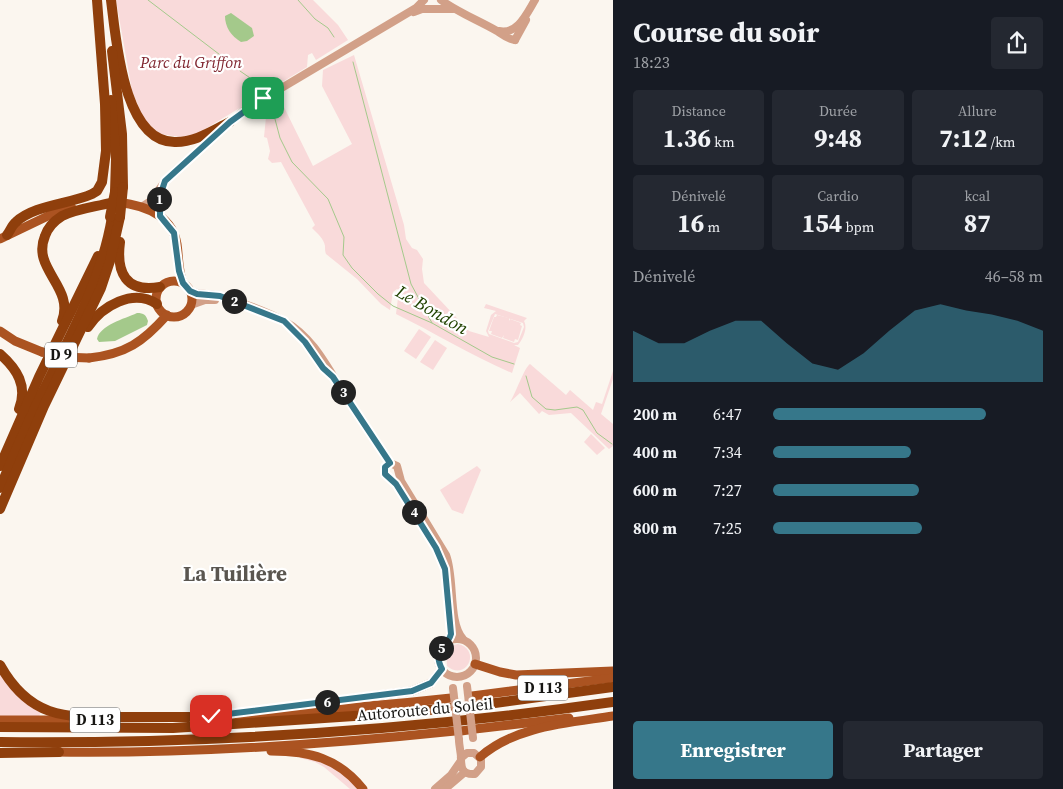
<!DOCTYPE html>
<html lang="fr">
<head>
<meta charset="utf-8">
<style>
	:root { --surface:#171b24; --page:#242831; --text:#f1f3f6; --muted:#9ea1a6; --accent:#36778a }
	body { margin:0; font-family:"Source Serif 4",serif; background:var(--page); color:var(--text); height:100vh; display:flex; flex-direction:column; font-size:19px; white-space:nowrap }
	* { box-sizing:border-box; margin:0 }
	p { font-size:16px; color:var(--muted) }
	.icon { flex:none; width:28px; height:28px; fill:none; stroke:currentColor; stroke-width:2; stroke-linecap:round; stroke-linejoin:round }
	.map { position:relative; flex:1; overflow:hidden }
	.side { display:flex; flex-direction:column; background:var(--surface); width:450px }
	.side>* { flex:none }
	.pin { position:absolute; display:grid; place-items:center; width:42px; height:42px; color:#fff; margin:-21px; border-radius:10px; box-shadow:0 2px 8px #0006 }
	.km { position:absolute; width:25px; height:25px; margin:-12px; border-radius:50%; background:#222; color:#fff; font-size:14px; line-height:25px; text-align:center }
	.round { display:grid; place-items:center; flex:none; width:52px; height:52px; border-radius:5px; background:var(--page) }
	.summary { display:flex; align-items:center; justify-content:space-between; height:85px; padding:0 20px }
	h1 { font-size:28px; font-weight:700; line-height:38px }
	.stats { display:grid; grid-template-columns:repeat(3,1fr); gap:8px; height:85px; padding:5px 20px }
	.stats div { display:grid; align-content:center; border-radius:5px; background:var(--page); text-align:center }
	.stats b { font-size:25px; font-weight:700 }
	.stats small { font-size:14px; font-weight:400 }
	.stats p { font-size:14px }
	.chart { height:140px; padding:10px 20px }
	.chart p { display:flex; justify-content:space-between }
	.chart svg { width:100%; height:90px; margin-top:5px; fill:var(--accent); opacity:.7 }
	.action { display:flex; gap:10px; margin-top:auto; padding:10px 20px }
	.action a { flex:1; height:58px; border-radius:5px; background:var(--accent); color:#fff; font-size:20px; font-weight:700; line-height:58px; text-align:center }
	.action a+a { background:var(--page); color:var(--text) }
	ul { padding:0 20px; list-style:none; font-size:16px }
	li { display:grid; grid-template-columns:80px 60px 1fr; align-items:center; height:38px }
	li i { height:12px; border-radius:6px; background:var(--accent) }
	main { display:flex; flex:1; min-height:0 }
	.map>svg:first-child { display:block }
</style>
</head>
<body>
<main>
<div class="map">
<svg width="613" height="789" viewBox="0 0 613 789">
	<rect width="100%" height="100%" fill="#fbf6ef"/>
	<g fill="#f9dada" fill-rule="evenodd">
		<path d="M 116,0 L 313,0 L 338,25 L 348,40 L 316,60 L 312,53 L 308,55 L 307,67 L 197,134 L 180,137 L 160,134 L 144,120 L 132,91 Z"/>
		<path d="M 354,55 L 404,225 L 406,239 L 412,248 L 417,250 L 423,259 L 422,269 L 424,283 L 469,331 L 489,337 L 486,331 L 491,315 L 496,311 L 484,308 L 486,304 L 527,318 L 524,321 C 528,328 523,339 518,345 L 514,345 L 520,348 L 512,373 C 472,356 435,333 396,314 L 398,298 L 402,295 L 401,291 L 397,289 L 393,292 L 390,310 L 381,304 L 357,279 L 326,254 C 325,252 325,249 325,246 C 324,239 317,233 312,228 L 315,225 L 281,162 L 272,163 L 268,159 L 270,151 L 267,138 L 264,137 L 266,117 L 261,107 L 279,97 L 313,166 L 352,144 L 322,86 L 323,70 ZM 495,314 L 523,323 L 524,327 L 518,342 L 514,343 L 489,334 L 488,331 Z"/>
		<path d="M 497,315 L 509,318 L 509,321 L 510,319 L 521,323 L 520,325 L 522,326 L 518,340 L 515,339 L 514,342 L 503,338 L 504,335 L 502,338 L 491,334 L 492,331 L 489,331 L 494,317 L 496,317 Z"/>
		<path d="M 419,329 L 431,337 L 416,359 L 404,351 Z"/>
		<path d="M 435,340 L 447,348 L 433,370 L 420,362 Z"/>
		<path d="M 530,364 L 566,395 L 570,390 L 593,410 L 596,402 L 602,404 L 613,371 L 613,379 L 601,414 L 613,424 L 613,446 L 609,449 L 571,413 L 549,415 L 542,411 L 539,414 L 520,393 L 510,402 C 516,393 524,368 530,364 Z"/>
		<path d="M 591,434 L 605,448 L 597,455 L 584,442 Z"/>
		<path d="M 477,466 L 481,470 L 463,514 L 452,510 L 440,490 Z"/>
		<path d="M 458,644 C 482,650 466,682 447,666 L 446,651 L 449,646 Z"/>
		<path d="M 0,672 L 41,711 L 39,717 L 0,717 Z"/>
		<path d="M 300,755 L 336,768 L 359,789 L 350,789 L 324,767 L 315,762 L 300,758 Z"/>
	</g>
	<g fill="#a4c98b">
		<path d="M 231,13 L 252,28 L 254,36 L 247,41 L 241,42 C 231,36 225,27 225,16 Z"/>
		<path d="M 137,313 C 144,313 146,315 148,321 L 147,325 L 115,341 L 99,342 L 97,339 C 100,325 124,319 137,313 Z"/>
	</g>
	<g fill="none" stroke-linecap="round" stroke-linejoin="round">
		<g stroke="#a4c98b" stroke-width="1">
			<path d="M 148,0 L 232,64"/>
			<path d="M 298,0 L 315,19 L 328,28 L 334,37"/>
			<path d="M 353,62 L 411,284 L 432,323"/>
			<path d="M 240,71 L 256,82"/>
			<path d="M 271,104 L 280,138 L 292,162 L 328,199 L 344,237 L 343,255 L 352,268 L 378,294 L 393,306 L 432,323 L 492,357 L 514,364"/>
			<path d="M 526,376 L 532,397 L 546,409 L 555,410 L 577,407 L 583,410 L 597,433 L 612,444"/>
		</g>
		<g stroke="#d2a088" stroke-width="8">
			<path d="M 441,0 C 459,13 478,20 497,31 C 503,35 507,39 515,40"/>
			<path d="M 414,12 L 422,9 L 453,9"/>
			<path d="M 499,31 C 518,35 527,13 535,0"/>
			<path d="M 515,40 L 526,20"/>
			<path d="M 143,206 L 152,200 L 165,181 L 176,170 L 243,111 L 416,8 L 424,0"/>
			<path d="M 160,216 L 159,203 L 161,190"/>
			<path d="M 190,291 C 200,295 210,293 220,296 C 238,301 268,312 284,321 C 315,338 329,371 348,400 C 361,421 376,442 390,463"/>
			<path d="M 191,305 L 205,300 L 215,300"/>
			<path d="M 390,463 L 385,467 L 385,474 L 396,484 L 436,548 L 445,569 L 451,627 L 451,634 L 448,641"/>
			<path d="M 390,463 L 397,466 L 401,481 L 446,555 C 455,578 448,623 463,639"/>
			<circle cx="457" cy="658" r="19"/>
			<path d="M 459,740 C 459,746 461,752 461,758 C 461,768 462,775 475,774 L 481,767 L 481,759 L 474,753 L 467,753 L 461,758"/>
			<path d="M 435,789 L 451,775 L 460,762"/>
			<path d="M 445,789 L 465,772"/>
		</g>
		<g stroke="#ab5321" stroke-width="9">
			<path d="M 117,202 C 143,205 172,214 177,244 C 179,258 178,270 183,283"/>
			<path d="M 0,239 L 50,215 L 72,208"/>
			<circle cx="174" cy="299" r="18"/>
			<path d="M 0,331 L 15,341 L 42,352"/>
			<path d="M 89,358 C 126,354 143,342 167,315"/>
			<path d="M 475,664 L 500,672 L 516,675 L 613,671"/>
			<path d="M 472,696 L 613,678"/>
			<path d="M 287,707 L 412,691 L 431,683 L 442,669"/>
			<path d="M 183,717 C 273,714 362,708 451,698"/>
			<path d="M 0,720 L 80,720"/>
			<path d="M 475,729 L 569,718"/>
			<path d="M 461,731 L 468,730"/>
			<path d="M 271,751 C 310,751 338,758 363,789"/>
			<path d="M 53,752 C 187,754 321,745 455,731"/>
			<path d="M 480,757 C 515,726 568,723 613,716"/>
		</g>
		<g stroke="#8f3f0c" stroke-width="10">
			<path d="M 111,0 C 116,38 123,144 176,142 C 196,142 213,130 230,122"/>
			<path d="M 112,51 L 122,134 L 123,187"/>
			<path d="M 111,100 L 116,159 L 115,192"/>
			<path d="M 7,235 C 10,231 12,225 16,222 C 34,205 70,204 92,194 L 97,191 L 102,182 L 106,151 L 105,104 L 97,0"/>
			<path d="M 120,242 C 116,273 126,293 160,287"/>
			<path d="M 62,321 C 75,287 31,269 45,236 C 48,227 54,221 62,216 C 76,209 94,207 110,203"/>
			<path d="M 88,327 C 102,306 133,288 157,304"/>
			<path d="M 0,354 C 17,369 28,386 19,409"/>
			<path d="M 0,466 L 39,377 L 98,256"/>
			<path d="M 0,488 C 14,454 29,420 45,387 C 72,332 102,278 112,217"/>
			<path d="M 0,509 L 44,406 L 101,288 L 110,261 L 120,217"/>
			<path d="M 0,665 C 29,717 63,718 117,717 C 141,717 165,717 189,717"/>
			<path d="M 473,706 L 613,687"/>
			<path d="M 0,727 L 173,728 L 369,715 L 452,708"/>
			<path d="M 0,742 C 205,744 410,731 613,702"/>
			<path d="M 0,753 L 59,752"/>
		</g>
		<g stroke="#d2a088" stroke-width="8">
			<path d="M 467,686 L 473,738"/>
			<path d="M 453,688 L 459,740"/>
		</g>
		<path stroke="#ab5321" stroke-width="9" d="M 42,352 L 63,357 L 89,358"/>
		<g stroke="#8f3f0c" stroke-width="10">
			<path d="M 110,217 L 115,192"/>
			<path d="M 120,217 L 123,187"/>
		</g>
	</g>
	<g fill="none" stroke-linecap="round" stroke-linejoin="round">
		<defs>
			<path id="route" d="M 211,716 L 412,691 L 431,683 L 442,669 C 432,650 447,648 451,634 L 445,569 L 436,548 L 396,484 L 385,474 L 385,467 L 390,463 L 333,377 L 323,368 L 305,342 L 284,321 L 220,296 L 197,294 L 190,291 L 183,283 L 179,271 L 174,233 L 160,216 L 160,196 L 165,181 L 230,122 L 263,98"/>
		</defs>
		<use href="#route" stroke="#fff" stroke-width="10"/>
		<use href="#route" stroke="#36778a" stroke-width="6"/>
	</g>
	<g text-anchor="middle" stroke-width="4.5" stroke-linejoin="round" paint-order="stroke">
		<g fill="#fff" stroke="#5d5c5a" stroke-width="1">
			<rect x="45" y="342.5" width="32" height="25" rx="4"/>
			<rect x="518" y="675.5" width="50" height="25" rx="4"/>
			<rect x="70" y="707.5" width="50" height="25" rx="4"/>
		</g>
		<g font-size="15" font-weight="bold" fill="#171613">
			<text x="61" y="360">D 9</text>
			<text x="543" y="693">D 113</text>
			<text x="95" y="725">D 113</text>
		</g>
		<g font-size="16" font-style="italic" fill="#802630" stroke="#fff">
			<text x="191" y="68">Parc du Griffon</text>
		</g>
		<g font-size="16" fill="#171613" stroke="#fff">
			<text transform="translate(425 709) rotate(-5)" y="6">Autoroute du Soleil</text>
		</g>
		<g font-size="18" font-style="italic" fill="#214200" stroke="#fff">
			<text transform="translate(432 310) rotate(30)" y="6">Le Bondon</text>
		</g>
		<g font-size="21" font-weight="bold" fill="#5a5650" stroke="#fff">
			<text x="235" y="581">La Tuilière</text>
		</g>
	</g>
</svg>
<div class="pin" style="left:263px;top:98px;background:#1e9e55"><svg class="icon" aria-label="arrive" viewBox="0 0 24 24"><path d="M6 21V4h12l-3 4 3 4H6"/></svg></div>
<div class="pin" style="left:211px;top:716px;background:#d93025"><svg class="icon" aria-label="check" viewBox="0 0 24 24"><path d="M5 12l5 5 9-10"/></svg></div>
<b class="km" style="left:159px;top:199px">1</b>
<b class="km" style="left:234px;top:301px">2</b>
<b class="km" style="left:343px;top:392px">3</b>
<b class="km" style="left:414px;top:512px">4</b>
<b class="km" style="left:441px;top:648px">5</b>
<b class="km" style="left:327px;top:702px">6</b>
</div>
<section class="side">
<div class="summary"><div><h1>Course du soir</h1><p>18:23</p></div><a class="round"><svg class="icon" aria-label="share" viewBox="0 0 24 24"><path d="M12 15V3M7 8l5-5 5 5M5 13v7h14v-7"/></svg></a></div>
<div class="stats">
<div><p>Distance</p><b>1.36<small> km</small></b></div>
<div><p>Durée</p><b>9:48</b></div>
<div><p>Allure</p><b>7:12<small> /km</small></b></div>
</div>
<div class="stats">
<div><p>Dénivelé</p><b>16<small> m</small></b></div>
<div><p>Cardio</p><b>154<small> bpm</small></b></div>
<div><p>kcal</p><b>87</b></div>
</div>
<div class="chart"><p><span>Dénivelé</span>46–58 m</p>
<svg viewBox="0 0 160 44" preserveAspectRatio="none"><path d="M0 44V19L10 25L20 25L30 19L40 14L50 14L60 25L70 35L80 38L90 30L100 19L110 9L120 6L130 9L140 11L150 14L160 19V44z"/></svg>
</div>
<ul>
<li><b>200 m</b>6:47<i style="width:79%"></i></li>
<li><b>400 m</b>7:34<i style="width:51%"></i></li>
<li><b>600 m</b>7:27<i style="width:54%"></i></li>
<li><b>800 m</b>7:25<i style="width:55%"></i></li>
</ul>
<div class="action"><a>Enregistrer</a><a>Partager</a></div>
</section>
</main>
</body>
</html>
